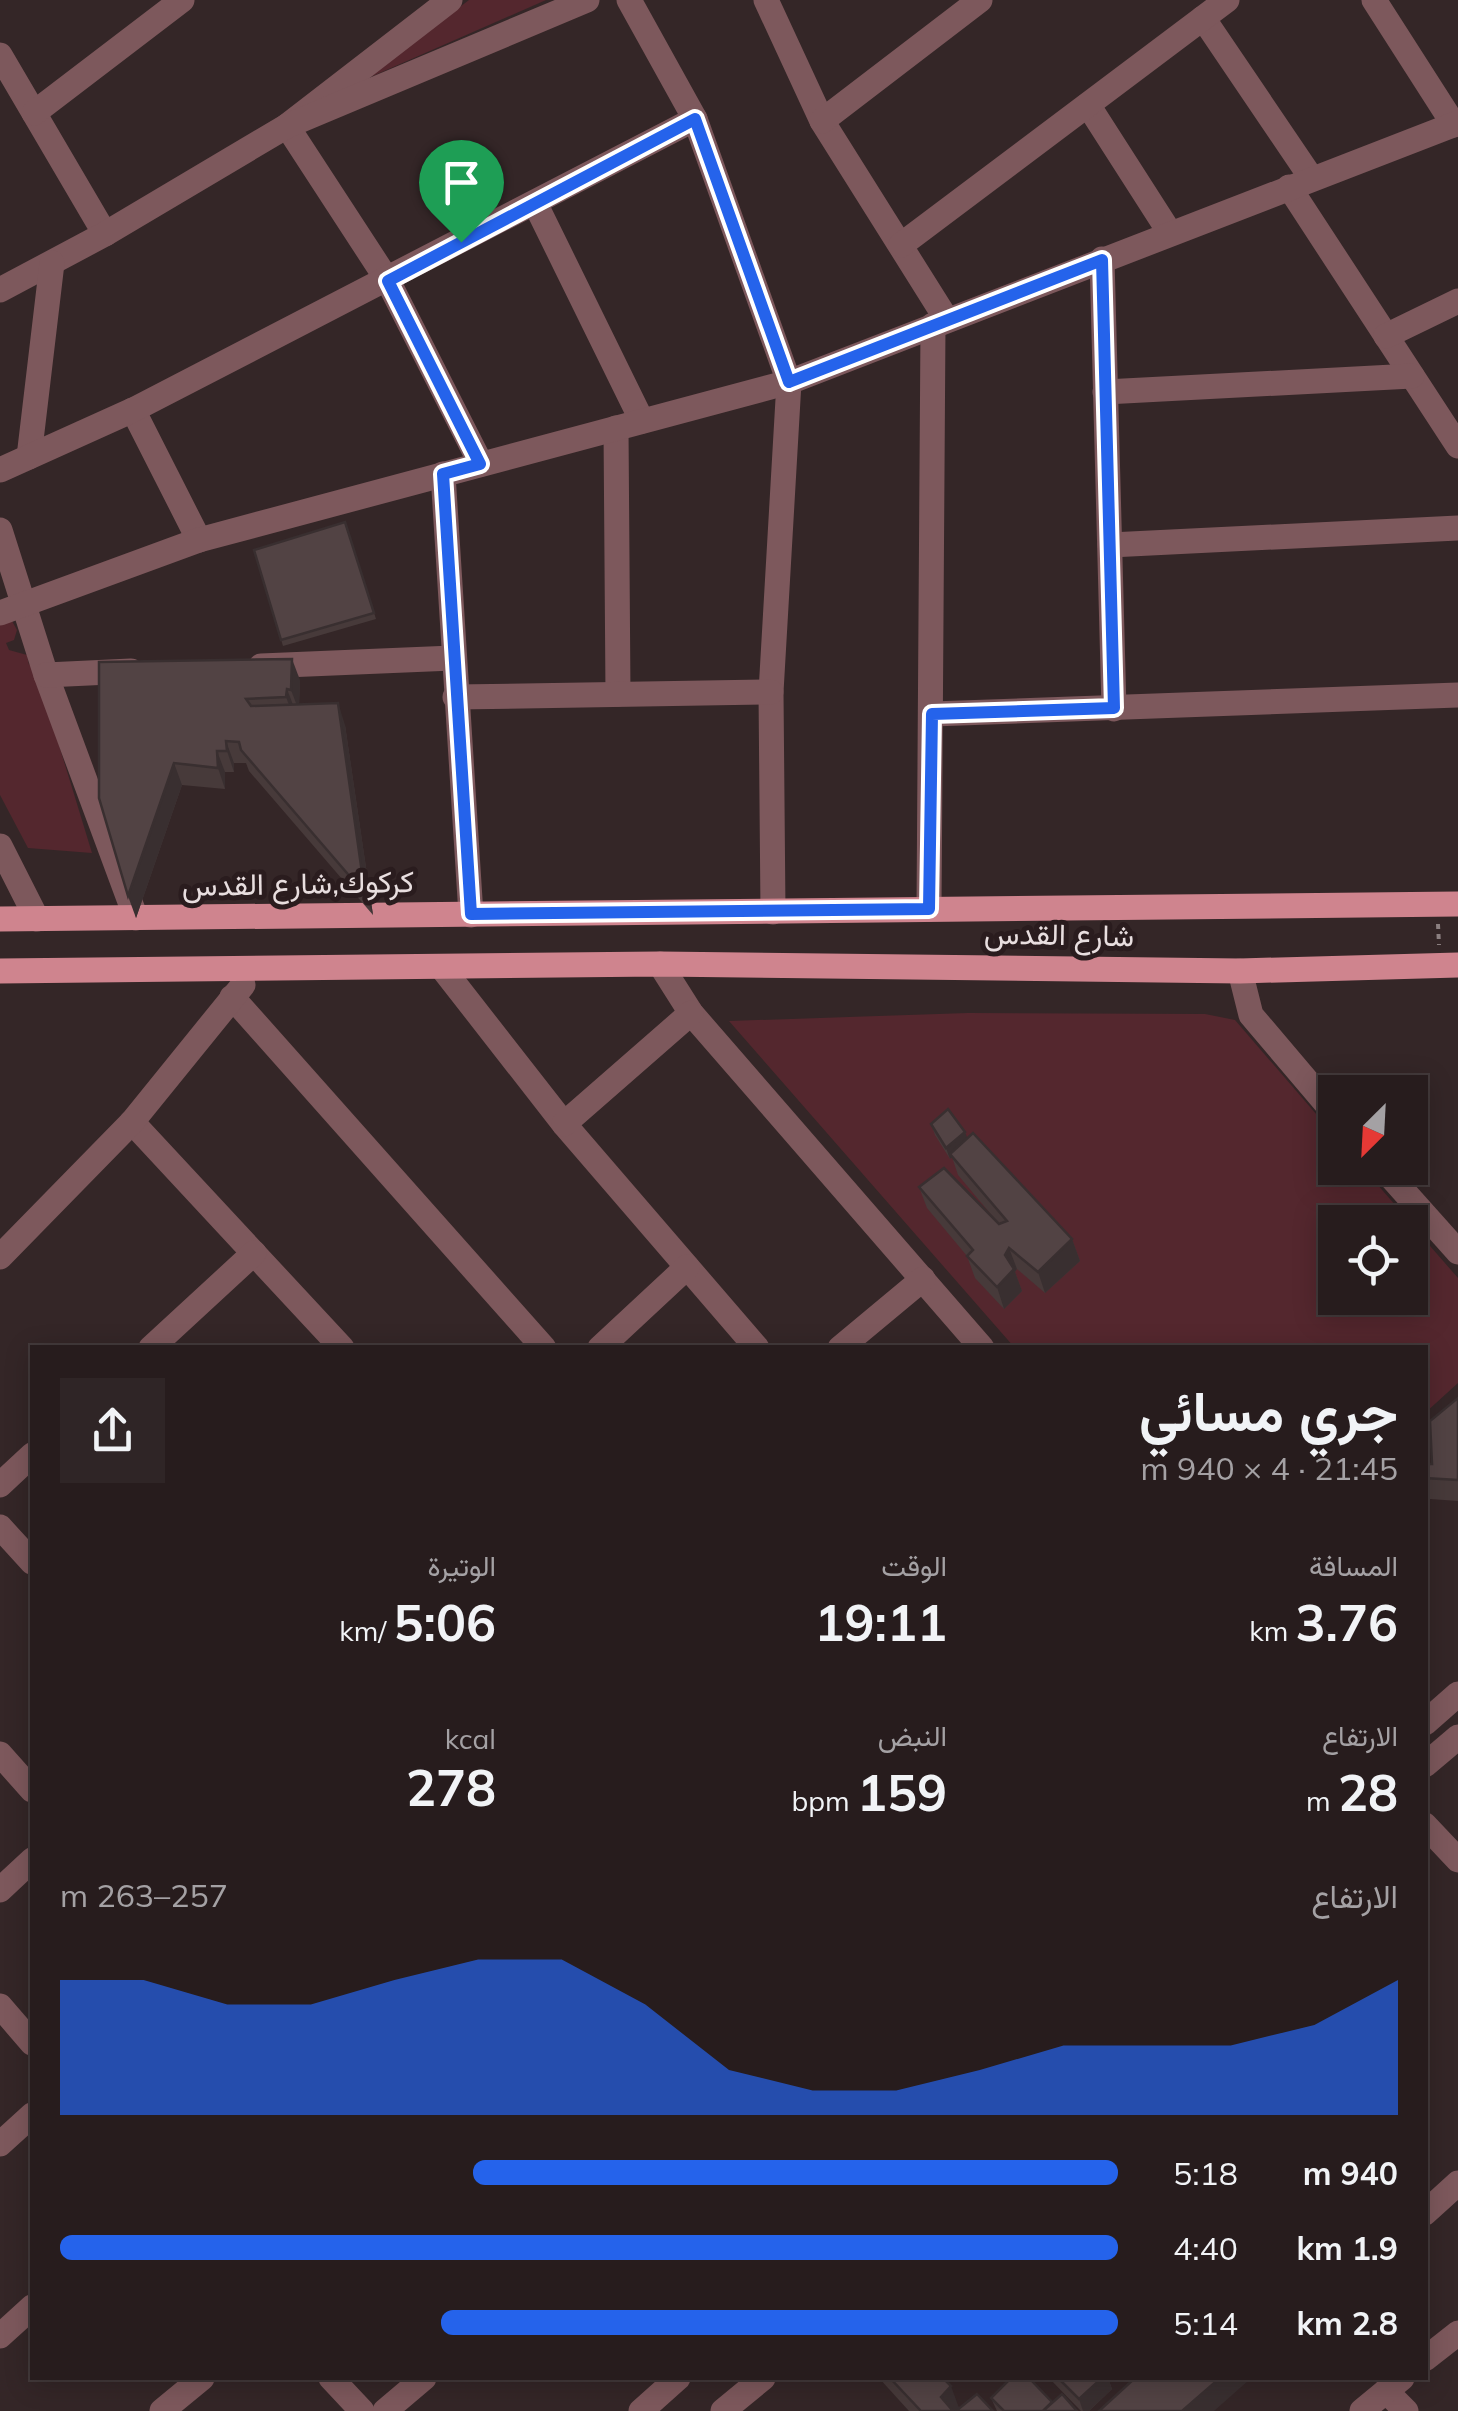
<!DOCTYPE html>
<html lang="ar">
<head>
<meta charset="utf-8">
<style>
	:root { --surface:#271c1d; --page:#2f2526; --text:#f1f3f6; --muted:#a4a1a4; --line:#433a3b; --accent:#2563eb }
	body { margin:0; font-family:Mulish,Vazirmatn,sans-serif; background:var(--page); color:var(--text); direction:rtl; height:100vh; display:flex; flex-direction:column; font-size:38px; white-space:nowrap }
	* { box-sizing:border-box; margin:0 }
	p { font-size:32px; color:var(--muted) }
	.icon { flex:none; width:55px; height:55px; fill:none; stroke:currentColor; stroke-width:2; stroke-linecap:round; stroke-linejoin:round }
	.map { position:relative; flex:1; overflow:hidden; direction:ltr }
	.side { position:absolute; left:30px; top:1345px; width:1398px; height:1035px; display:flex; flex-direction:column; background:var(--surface); border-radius:0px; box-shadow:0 5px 25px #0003,0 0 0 2px var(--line); direction:rtl }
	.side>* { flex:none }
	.needle { width:65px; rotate:204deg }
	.fabs { position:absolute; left:1318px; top:1075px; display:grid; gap:20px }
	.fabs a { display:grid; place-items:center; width:110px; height:110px; border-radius:0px; background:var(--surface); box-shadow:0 5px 25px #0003,0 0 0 2px var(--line); font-size:50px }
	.pin { position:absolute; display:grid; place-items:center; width:85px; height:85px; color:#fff; margin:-102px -42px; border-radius:50% 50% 50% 0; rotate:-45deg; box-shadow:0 0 10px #0007 }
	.pin .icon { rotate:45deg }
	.round { display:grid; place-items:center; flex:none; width:105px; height:105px; border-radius:0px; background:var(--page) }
	.overview { display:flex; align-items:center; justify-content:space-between; height:170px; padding:0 30px }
	h1 { font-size:55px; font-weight:700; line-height:75px }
	.figures { display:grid; grid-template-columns:repeat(3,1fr); gap:15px; height:170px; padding:10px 30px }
	.figures div { display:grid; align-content:center }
	.figures b { font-size:50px; font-weight:700 }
	.figures small { font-size:28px; font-weight:400 }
	.figures p { font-size:28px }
	.chart { height:280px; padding:20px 30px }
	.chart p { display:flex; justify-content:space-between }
	.chart svg { width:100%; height:180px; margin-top:10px; fill:var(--accent); opacity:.7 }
	ul { padding:0 30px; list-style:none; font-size:32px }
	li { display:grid; grid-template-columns:160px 120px 1fr; align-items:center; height:75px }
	li i { height:25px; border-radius:12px; background:var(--accent) }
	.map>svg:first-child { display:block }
</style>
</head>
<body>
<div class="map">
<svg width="1458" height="2411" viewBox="0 0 1458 2411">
	<rect width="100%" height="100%" fill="#342627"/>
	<g fill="#54272e">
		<path d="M 469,0 L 546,0 L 366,79 Z"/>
		<path d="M 8,614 L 17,630 L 14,640 L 6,643 L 9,650 L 27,655 L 29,665 L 33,660 L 92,853 L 28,848 L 0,795 L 0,617 Z"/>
		<path d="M 968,1013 L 1205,1014 L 1235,1020 L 1335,1136 L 1335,1168 L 1363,1168 L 1410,1222 L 1335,1222 L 1335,1298 L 1410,1298 L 1410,1223 L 1458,1278 L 1458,1383 L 1425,1413 L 1425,1348 L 1014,1347 L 729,1021 Z"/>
	</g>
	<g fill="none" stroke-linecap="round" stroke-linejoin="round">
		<path stroke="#8b7f80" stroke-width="4" stroke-dasharray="5 5" stroke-linecap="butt" d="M 1438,924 L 1439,945"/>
		<g stroke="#7d585c" stroke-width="25">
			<path d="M 450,0 L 287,126 L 388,281 L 481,464"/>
			<path d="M 629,0 L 695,119 L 789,382 L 771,692 L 773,912"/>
			<path d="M 766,0 L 822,121 L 947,320"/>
			<path d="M 1374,0 L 1454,125"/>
			<path d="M 1203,18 L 1312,179"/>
			<path d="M 0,55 L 105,234"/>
			<path d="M 1088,105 L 1170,233"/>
			<path d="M 34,113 L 182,0"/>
			<path d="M 822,121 L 980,0"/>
			<path d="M 1289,187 L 1458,446"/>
			<path d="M 535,203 L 642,421"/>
			<path d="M 901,245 L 1227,0"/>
			<path d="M 1102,259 L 1114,709"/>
			<path d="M 0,290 L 105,234 L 287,126 L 587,0"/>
			<path d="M 1386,336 L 1458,301"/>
			<path d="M 1105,392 L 1412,376"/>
			<path d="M 133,410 L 199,540"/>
			<path d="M 616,428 L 618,694"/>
			<path d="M 29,457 L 52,263"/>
			<path d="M 0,470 L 133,410 L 695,119"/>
			<path d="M 443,474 L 471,915"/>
			<path d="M 0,530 L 46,675 L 136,918"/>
			<path d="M 1110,545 L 1458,528"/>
			<path d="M 0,613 L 199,540 L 789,382 L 1458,123"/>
			<path d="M 261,666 L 453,658"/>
			<path d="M 46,675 L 131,671"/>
			<path d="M 455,697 L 771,692"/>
			<path d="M 932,714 L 1458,695"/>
			<path d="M 0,846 L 37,919"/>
			<path d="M 929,909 L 933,325"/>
			<path d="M 660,964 L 691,1013 L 982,1348"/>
			<path d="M 443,969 L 564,1124 L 757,1348"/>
			<path d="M 1240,971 L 1251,1015 L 1335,1114"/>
			<path d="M 232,997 L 544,1348"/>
			<path d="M 132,1122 L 342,1348"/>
			<path d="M 564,1124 L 691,1013"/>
			<path d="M 1383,1168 L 1458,1252"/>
			<path d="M 0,1257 L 132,1122 L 243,985"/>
			<path d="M 151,1348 L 254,1253"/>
			<path d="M 600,1348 L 687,1267"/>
			<path d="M 840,1348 L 923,1279"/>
			<path d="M 0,1485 L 32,1455"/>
			<path d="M 0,1527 L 32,1562"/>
			<path d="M 1425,1723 L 1458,1694"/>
			<path d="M 0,1754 L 32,1790"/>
			<path d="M 1425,1765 L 1458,1737"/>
			<path d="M 1425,1825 L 1458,1860"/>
			<path d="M 0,1890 L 32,1860"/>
			<path d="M 0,2006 L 32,2043"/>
			<path d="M 0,2144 L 32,2115"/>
			<path d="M 1425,2213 L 1458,2183"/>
			<path d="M 0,2336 L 32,2307"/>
			<path d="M 1425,2359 L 1458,2333"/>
			<path d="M 331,2378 L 362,2411"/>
			<path d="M 1386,2391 L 1406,2411"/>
			<path d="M 162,2411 L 202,2378"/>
			<path d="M 385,2411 L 424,2378"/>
			<path d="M 641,2411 L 678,2378"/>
			<path d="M 723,2411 L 763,2378"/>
			<path d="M 1362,2411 L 1402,2378"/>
		</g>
		<g stroke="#cf848e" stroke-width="25">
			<path d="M 0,919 L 1458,904"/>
			<path d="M 0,971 L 660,964 L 1240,971 L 1458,965"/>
		</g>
	</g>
	<g fill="#473a3a">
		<path d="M 345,522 L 376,619 L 283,646 L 254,550 Z"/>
		<path d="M 99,662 L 300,680 L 299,704 L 345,725 L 373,915 L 249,771 L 246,763 L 234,763 L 234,772 L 225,772 L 225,789 L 182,785 L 136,918 Z"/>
		<path d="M 931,1124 L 965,1132 L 967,1139 L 1072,1239 L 1080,1261 L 1045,1293 L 1017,1269 L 1015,1272 L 1022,1291 L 1004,1309 L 975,1278 L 967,1256 L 927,1208 L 919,1187 L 999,1224 L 958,1175 L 952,1157 L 950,1159 L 935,1135 Z"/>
		<path d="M 1458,1398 L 1458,1501 L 1430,1499 L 1425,1485 L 1425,1478 L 1432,1464 Z"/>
		<path d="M 879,2378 L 943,2378 L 959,2408 L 955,2411 L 909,2411 Z"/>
		<path d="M 1049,2378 L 1108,2378 L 1112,2389 L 1089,2411 L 1081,2411 Z"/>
		<path d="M 991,2398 L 1052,2402 L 1077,2411 L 997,2411 Z"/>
	</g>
	<g fill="#392f30">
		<path d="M 292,659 L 300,680 L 299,711 L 291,690 Z"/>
		<path d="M 287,689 L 295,710 L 294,718 L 286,697 Z"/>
		<path d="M 338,703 L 345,725 L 373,915 L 365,894 Z"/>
		<path d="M 226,741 L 234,763 L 234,772 L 227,751 Z"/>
		<path d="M 217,751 L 225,772 L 225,789 L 218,768 Z"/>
		<path d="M 174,763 L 182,785 L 136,918 L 128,896 Z"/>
		<path d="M 965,1132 L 969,1143 L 950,1154 L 952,1157 L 950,1159 L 946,1148 Z"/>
		<path d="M 1072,1239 L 1080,1261 L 1045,1293 L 1038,1272 Z"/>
		<path d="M 1009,1248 L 1017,1269 L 1015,1272 L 1022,1291 L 1004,1309 L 997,1287 L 1005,1255 Z"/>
		<path d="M 1102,2378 L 1108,2378 L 1112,2389 L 1089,2411 L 1083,2411 L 1079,2399 Z"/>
		<path d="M 1220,2378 L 1248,2378 L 1249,2380 L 1214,2411 L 1182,2411 Z"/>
		<path d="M 951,2386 L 959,2408 L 955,2411 L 946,2411 L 941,2397 Z"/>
	</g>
	<g fill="#524344" stroke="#392f30" stroke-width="2.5">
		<path d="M 345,522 L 374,613 L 281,640 L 254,550 Z"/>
		<path d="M 292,659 L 291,690 L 287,689 L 286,697 L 246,699 L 251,706 L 338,703 L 365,894 L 241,750 L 239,742 L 226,741 L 227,751 L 217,751 L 218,768 L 174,763 L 128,896 L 99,798 L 99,662 Z"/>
		<path d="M 948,1109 L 965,1132 L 946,1148 L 931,1124 Z"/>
		<path d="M 973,1133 L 1072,1239 L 1038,1272 L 1009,1248 L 1005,1255 L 1014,1269 L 997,1287 L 967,1256 L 973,1250 L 919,1187 L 944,1168 L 999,1224 L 1007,1221 L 950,1154 Z"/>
		<path d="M 1458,1398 L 1458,1480 L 1425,1478 L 1425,1464 L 1432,1464 L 1430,1421 Z"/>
		<path d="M 890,2378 L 943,2378 L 951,2386 L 941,2397 L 953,2411 L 921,2411 Z"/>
		<path d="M 1011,2378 L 1029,2378 L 1052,2402 L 1043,2411 L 1004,2411 L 991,2398 Z"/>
		<path d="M 1058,2378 L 1102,2378 L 1079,2399 Z"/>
		<path d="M 1135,2378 L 1220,2378 L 1182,2411 L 1099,2411 Z"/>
		<path d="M 977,2394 L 993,2411 L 956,2411 Z"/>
		<path d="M 1062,2394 L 1077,2411 L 1043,2411 Z"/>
	</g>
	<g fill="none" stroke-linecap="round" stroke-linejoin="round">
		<defs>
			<path id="route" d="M 695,119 L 789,382 L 1102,260 L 1114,708 L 932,714 L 929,909 L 471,914 L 443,474 L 480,464 L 388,281 Z"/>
		</defs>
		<use href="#route" stroke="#fff" stroke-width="20"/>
		<use href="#route" stroke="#2563eb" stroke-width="12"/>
	</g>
	<g text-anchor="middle" stroke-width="10" stroke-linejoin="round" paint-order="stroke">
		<g font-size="30" fill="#e8dedf" stroke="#2a1c1e">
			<text transform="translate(298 884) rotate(-1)" y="10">كركوك,شارع القدس</text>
			<text transform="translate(1059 935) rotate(1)" y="10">شارع القدس</text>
		</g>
	</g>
</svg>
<div class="fabs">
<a><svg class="needle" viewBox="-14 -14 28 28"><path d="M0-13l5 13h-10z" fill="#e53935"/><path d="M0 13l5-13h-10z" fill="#a4a1a4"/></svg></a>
<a><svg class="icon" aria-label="locate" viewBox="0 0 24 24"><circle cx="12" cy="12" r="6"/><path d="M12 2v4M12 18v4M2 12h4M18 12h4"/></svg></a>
</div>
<div class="pin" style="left:461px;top:242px;background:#1e9e55"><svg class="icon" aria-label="arrive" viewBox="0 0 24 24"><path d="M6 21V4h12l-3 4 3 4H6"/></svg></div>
<section class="side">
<div class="overview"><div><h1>جري مسائي</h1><p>21:45 · 4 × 940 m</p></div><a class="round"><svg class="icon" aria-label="share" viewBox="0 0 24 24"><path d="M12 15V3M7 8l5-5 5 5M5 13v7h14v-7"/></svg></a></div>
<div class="figures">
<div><p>المسافة</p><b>3.76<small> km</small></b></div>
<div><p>الوقت</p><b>19:11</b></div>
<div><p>الوتيرة</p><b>5:06<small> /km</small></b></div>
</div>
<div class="figures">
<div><p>الارتفاع</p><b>28<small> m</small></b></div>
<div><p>النبض</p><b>159<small> bpm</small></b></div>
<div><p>kcal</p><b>278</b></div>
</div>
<div class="chart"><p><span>الارتفاع</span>257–263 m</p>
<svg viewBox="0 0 160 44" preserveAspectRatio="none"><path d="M0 44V11L10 11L20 17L30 17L40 11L50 6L60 6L70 17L80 33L90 38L100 38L110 33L120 27L130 27L140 27L150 22L160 11V44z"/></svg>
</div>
<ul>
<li><b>940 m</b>5:18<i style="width:61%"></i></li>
<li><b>1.9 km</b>4:40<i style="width:100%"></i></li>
<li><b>2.8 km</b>5:14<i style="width:64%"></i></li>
</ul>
</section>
</div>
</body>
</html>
